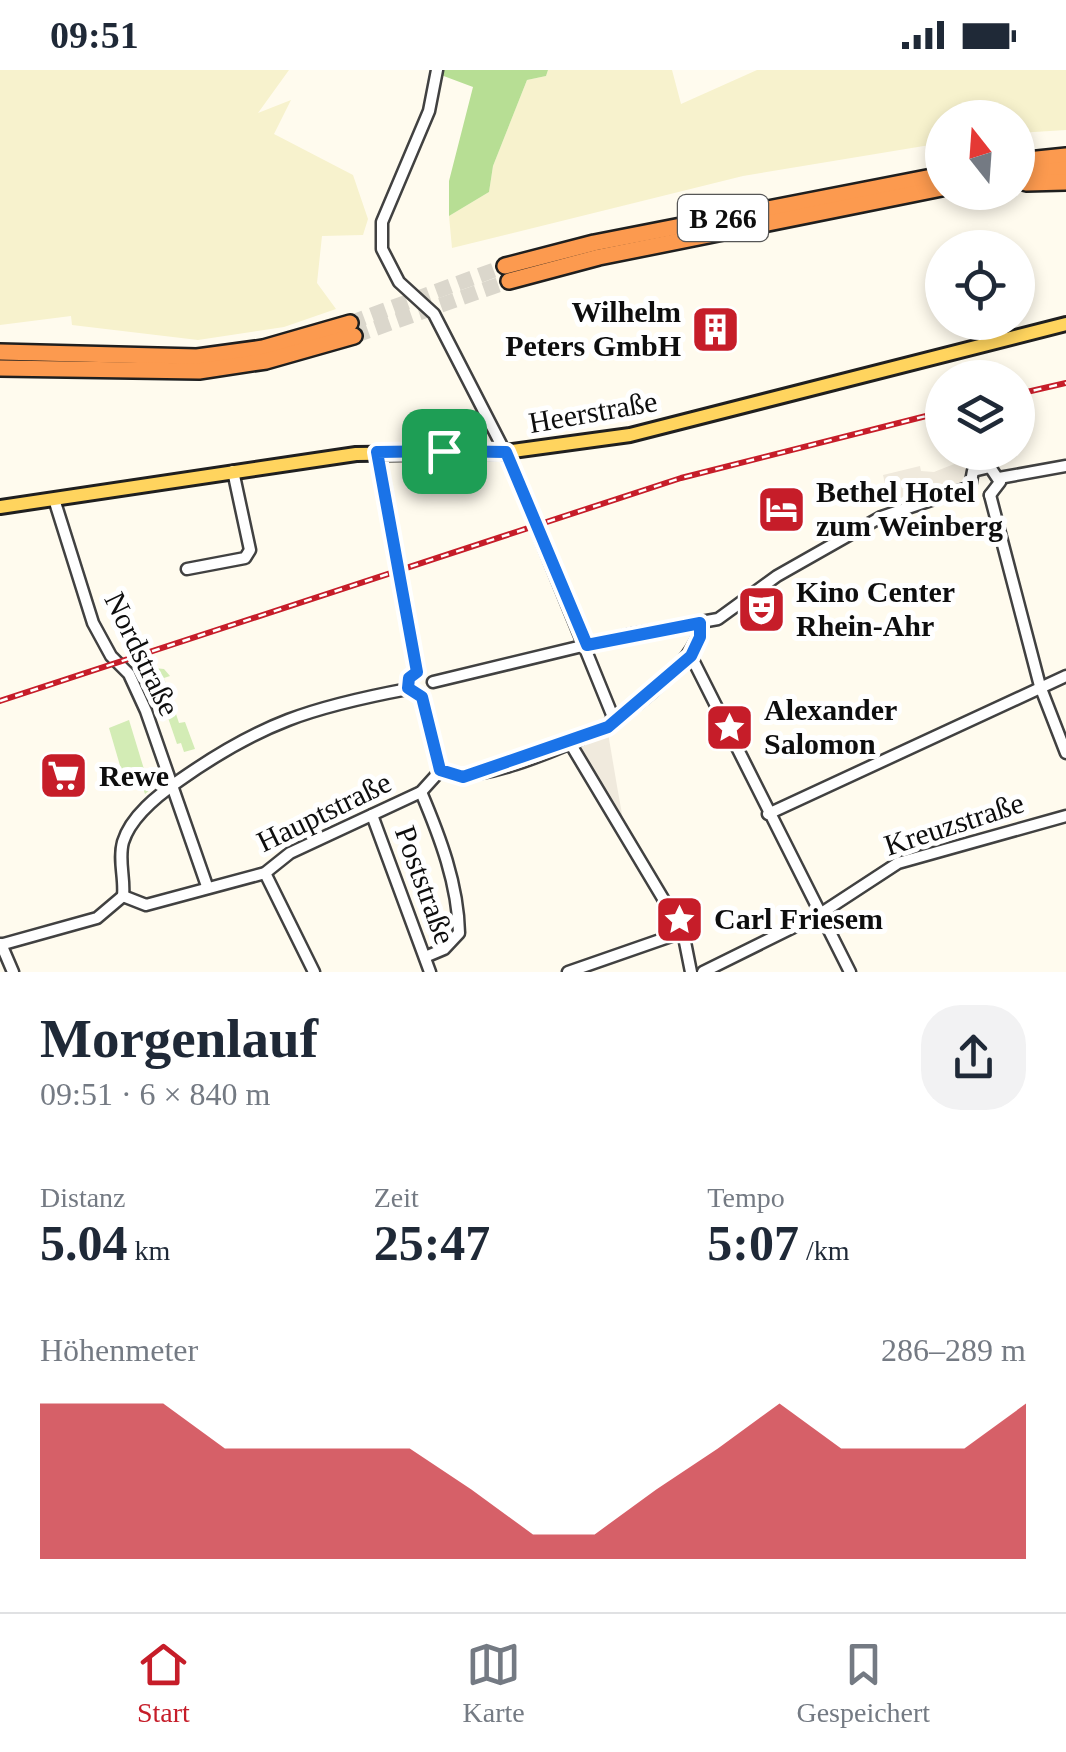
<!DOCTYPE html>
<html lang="de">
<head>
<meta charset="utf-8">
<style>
	:root { --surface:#fff; --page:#f2f2f3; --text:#1f2937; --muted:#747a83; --line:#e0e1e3; --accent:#c61d29 }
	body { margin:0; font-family:Georgia,serif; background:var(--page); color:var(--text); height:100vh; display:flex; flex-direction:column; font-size:38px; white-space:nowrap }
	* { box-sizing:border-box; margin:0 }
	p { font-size:32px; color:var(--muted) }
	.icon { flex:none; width:55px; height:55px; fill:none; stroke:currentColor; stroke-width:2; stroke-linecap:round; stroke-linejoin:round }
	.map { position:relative; height:902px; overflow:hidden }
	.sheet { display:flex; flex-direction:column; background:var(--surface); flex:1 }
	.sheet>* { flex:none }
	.needle { width:65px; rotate:343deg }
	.buttons { position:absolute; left:925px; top:30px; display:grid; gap:20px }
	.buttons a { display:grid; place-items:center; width:110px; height:110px; border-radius:50%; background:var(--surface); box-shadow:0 5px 15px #0003; font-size:50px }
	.pin { position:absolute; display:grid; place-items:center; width:85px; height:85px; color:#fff; margin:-42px; border-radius:20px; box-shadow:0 5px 15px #0006 }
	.round { display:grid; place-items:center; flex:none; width:105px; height:105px; border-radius:40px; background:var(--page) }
	.summary { display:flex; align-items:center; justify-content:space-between; height:170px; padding:0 40px }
	h1 { font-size:55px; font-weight:700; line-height:75px }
	.stats { display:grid; grid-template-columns:repeat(3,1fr); gap:15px; height:170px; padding:10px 40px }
	.stats div { display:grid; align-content:center }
	.stats b { font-size:50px; font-weight:700 }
	.stats small { font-size:28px; font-weight:400 }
	.stats p { font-size:28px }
	.chart { height:280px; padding:20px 40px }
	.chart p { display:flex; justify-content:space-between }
	.chart svg { width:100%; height:180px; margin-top:10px; fill:var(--accent); opacity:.7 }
	.status { display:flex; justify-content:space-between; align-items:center; height:70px; padding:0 50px; background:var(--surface); direction:ltr }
	.status svg { height:28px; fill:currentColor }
	.tabs { display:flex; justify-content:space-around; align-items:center; height:140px; border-top:2px solid var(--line); background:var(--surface); font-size:28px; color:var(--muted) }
	.tabs a { display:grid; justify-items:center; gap:5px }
	.tabs .selected { color:var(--accent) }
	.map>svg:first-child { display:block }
</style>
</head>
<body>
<div class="status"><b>09:51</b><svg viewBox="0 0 49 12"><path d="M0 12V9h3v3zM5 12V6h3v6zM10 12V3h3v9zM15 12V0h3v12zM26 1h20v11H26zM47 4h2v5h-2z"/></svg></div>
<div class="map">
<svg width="1066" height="902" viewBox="0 0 1066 902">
	<rect width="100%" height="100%" fill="#fffbee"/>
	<g fill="#f7f2cd">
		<path d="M 0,0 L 289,0 L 258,43 L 291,30 L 274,64 L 353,105 L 368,149 L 363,165 L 322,166 L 317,213 L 336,239 L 284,257 L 198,270 L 72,255 L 71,246 L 0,255 Z"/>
		<path d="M 548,0 L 672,0 L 681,34 L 757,0 L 1066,0 L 1066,60 L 1018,63 L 1018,48 L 942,48 L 942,73 L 743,106 L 452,178 L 449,146 L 489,122 L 493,96 L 527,10 L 546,6 Z"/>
	</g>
	<g fill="#d3ecb5">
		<path d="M 154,598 L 164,599 L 170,606 L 164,608 L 179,653 L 185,652 L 195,679 L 184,682 L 181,673 L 177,674 L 153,604 L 148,605 L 146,601 Z"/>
		<path d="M 129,650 L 147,709 L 156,707 L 158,713 L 145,724 L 141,712 L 126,716 L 109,658 Z"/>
	</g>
	<path fill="#b7de94" d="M 441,0 L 548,0 L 546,6 L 527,10 L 493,96 L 489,122 L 449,146 L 449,111 L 473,17 L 441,5 Z"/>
	<g fill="#f0eadd">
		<path d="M 977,385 L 979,392 L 959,414 L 889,431 L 883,405 L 920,396 L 921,401 L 934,402 Z"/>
		<path d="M 607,657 L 617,716 L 625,761 L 570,673 Z"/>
	</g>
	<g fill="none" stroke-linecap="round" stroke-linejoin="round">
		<g stroke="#dbd7cc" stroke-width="15" stroke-dasharray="15 8" stroke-linecap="butt">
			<path d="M 350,253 L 505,196"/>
			<path d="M 354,266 L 509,211"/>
		</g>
		<defs>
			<g id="minor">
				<path d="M 437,0 L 429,41 L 382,152 L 382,179 L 399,212 L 434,244 L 505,382 L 613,647 L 607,657 C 571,673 475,719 440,701"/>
				<path d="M 377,382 L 417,602"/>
				<path d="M 999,408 L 1066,396"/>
				<path d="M 970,417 L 973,401 L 990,397 L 1000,412 L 990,425"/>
				<path d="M 990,425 L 1040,616 L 1066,683"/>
				<path d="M 54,429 L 93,553 L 111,586 L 129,604 L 146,641 L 207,816"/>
				<path d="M 187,499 L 245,488 L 250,480 L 233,401"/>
				<path d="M 691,586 L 850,902"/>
				<path d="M 433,612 L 628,565 L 718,549 L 777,506 L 881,447 L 970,417"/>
				<path d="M 422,627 L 440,701"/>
				<path d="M 612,651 C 638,639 704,581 700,553"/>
				<path d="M 570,673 L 683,862 L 691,902"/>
				<path d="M 421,722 C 440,767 458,814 459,863 L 444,879 L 425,887"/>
				<path d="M 768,744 L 1066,606"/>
				<path d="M 372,745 L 430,902"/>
				<path d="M 265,803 L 314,902"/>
				<path d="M 123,826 C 125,808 118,790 123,772 C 131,746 158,725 180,710 C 261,653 312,637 408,619"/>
				<path d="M 123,826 L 146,835 L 265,803 L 290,783 L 421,722 L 440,701"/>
				<path d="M 1,874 L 13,902"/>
				<path d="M 0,875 L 97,848 L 123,826"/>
				<path d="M 568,902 L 683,862"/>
				<path d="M 703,902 L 820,844 L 898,793 L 1066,746"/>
			</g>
			<path id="major" d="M 0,437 L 356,384 L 505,382 L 630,365 L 1066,254"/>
			<g id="highway">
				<path d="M 1018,91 L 1066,86"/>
				<path d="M 1018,105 L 1066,99"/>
				<path d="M 1026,113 L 1066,112"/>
				<path d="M 505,196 L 594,173 L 942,105"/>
				<path d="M 509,211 L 599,187 L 942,118"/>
				<path d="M 0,282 L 197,287 L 263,278 L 350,253"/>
				<path d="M 0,298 L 199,301 L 266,291 L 354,266"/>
			</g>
		</defs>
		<use href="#minor" stroke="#414141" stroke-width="15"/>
		<use href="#major" stroke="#1f1f1f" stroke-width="18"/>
		<use href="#highway" stroke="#1f1f1f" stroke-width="20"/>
		<use href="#minor" stroke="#fff" stroke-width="10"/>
		<use href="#major" stroke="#ffd45e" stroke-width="12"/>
		<use href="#highway" stroke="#fc9a4f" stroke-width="15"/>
		<defs>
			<g id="rail">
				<path d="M 1018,324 L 1066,313"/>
				<path d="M 0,631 L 681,408 L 942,342"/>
			</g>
		</defs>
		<use href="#rail" stroke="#c61d29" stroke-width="6"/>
		<use href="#rail" stroke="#fff" stroke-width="2.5" stroke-dasharray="8" stroke-linecap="butt"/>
	</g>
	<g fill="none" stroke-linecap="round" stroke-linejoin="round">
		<defs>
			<path id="route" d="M 444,381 L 506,382 L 587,575 L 700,553 L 700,567 L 691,586 L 608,657 L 463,707 L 440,700 L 422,627 L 408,618 L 409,608 L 417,602 L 377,382 Z"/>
		</defs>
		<use href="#route" stroke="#fff" stroke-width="20"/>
		<use href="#route" stroke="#1a73e8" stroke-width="12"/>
	</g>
	<defs>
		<symbol id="building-square" viewBox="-11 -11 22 22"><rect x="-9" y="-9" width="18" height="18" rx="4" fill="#c61d29" stroke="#fff"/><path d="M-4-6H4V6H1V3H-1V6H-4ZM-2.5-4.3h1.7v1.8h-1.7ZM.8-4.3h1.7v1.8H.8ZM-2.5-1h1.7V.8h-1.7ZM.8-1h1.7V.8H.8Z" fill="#fff"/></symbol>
		<symbol id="hotel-square" viewBox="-11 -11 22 22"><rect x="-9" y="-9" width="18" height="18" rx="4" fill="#c61d29" stroke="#fff"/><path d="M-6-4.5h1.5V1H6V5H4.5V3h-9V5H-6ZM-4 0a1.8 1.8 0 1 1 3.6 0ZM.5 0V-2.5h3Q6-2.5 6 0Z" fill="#fff"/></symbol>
		<symbol id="theatre-square" viewBox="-11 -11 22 22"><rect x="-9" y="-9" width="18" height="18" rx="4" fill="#c61d29" stroke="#fff"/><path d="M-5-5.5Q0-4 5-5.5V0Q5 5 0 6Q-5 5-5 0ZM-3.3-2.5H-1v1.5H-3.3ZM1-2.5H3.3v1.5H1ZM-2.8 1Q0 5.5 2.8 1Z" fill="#fff"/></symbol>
		<symbol id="sight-square" viewBox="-11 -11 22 22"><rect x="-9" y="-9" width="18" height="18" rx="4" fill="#c61d29" stroke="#fff"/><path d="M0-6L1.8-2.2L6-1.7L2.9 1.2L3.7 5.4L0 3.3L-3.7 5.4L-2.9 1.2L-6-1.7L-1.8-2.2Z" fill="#fff"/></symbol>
		<symbol id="supermarket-square" viewBox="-11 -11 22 22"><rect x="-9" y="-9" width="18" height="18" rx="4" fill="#c61d29" stroke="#fff"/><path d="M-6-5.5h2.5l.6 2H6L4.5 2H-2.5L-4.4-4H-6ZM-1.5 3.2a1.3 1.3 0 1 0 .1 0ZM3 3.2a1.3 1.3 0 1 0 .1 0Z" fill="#fff"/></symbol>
	</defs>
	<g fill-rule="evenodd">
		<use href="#building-square" x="688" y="232" width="55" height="55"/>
		<use href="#hotel-square" x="754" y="412" width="55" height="55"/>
		<use href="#theatre-square" x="734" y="512" width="55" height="55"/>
		<use href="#sight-square" x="702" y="630" width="55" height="55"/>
		<use href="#supermarket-square" x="36" y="678" width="55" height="55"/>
		<use href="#sight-square" x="652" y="822" width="55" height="55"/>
	</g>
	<g text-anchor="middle" stroke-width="10" stroke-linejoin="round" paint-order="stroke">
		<rect fill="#fff" stroke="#565656" stroke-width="2.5" x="678" y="125" width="90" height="46" rx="8"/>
		<g font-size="28" font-weight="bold" fill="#0e0e0e">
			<text x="723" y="158">B 266</text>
		</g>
		<g font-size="30" font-weight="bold" fill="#0e0e0e" stroke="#fff" text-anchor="start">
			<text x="681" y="252" text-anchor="end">Wilhelm<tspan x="681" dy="34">Peters GmbH</tspan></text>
			<text x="816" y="432">Bethel Hotel<tspan x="816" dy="34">zum Weinberg</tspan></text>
			<text x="796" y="532">Kino Center<tspan x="796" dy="34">Rhein-Ahr</tspan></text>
			<text x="764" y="650">Alexander<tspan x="764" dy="34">Salomon</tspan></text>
			<text x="99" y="716">Rewe</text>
			<text x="714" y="859">Carl Friesem</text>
		</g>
		<g font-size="30" fill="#0e0e0e" stroke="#fff">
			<text transform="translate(593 342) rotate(-10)" y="10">Heerstraße</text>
			<text transform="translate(142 584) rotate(64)" y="10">Nordstraße</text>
			<text transform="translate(324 742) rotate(-26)" y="10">Hauptstraße</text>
			<text transform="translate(954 754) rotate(-18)" y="10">Kreuzstraße</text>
			<text transform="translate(425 815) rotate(70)" y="10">Poststraße</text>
		</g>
	</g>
</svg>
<div class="buttons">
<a><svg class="needle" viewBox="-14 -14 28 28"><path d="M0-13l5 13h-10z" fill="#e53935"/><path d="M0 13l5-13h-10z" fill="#747a83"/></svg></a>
<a><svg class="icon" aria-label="locate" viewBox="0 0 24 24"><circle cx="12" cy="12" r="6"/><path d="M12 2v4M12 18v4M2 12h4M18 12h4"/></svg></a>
<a><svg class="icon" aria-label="layers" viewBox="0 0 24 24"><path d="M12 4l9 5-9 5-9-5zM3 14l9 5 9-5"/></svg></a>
</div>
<div class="pin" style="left:444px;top:381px;background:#1e9e55"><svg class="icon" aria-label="arrive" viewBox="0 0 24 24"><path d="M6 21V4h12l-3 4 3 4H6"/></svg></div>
</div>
<section class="sheet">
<div class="summary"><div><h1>Morgenlauf</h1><p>09:51 · 6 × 840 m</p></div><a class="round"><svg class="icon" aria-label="share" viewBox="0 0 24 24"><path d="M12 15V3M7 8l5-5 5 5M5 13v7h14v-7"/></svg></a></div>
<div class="stats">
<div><p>Distanz</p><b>5.04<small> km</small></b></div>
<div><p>Zeit</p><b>25:47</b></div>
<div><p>Tempo</p><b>5:07<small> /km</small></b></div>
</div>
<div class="chart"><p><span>Höhenmeter</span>286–289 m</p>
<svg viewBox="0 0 160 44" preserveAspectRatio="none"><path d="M0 44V6L10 6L20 6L30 17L40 17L50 17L60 17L70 27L80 38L90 38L100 27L110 17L120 6L130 17L140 17L150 17L160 6V44z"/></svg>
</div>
</section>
<nav class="tabs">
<a class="selected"><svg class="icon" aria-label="home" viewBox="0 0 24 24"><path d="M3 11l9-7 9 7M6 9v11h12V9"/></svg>Start</a>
<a><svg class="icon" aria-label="map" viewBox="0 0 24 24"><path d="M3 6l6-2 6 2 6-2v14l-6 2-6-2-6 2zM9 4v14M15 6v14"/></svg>Karte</a>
<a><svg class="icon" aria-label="saved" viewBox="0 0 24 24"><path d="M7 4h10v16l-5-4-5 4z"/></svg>Gespeichert</a>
</nav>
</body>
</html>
